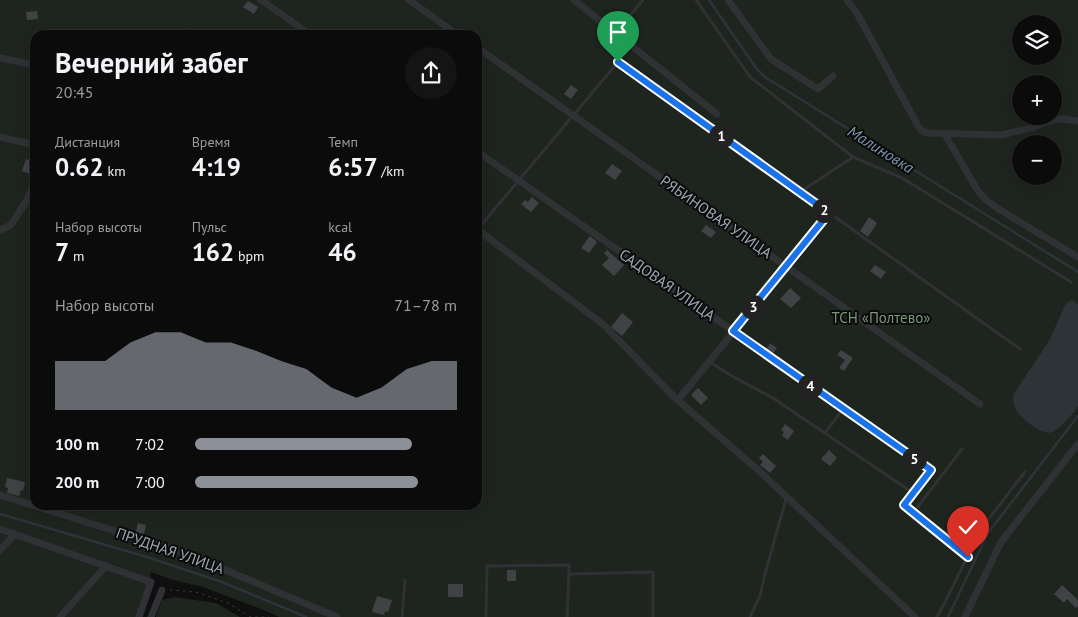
<!DOCTYPE html>
<html lang="ru">
<head>
<meta charset="utf-8">
<style>
	:root { --surface:#0b0b0c; --page:#141415; --text:#f1f3f6; --muted:#9a9b9d; --line:#2b2b2d; --accent:#8c9099 }
	body { margin:0; font-family:"PT Sans",sans-serif; background:var(--page); color:var(--text); height:100vh; display:flex; flex-direction:column; font-size:19px; white-space:nowrap }
	* { box-sizing:border-box; margin:0 }
	p { font-size:16px; color:var(--muted) }
	.icon { flex:none; width:28px; height:28px; fill:none; stroke:currentColor; stroke-width:2; stroke-linecap:round; stroke-linejoin:round }
	.map { position:relative; flex:1; overflow:hidden }
	.panel { position:absolute; left:30px; top:30px; width:452px; height:480px; display:flex; flex-direction:column; background:var(--surface); border-radius:15px; box-shadow:0 5px 20px #0002,0 0 0 1px var(--line) }
	.panel>* { flex:none }
	.buttons { position:absolute; left:1012px; top:15px; display:grid; gap:10px }
	.buttons a { display:grid; place-items:center; width:50px; height:50px; border-radius:50%; background:var(--surface); box-shadow:0 5px 20px #0002,0 0 0 1px var(--line); font-size:25px }
	.pin { position:absolute; display:grid; place-items:center; width:42px; height:42px; color:#fff; margin:-51px -21px; border-radius:50% 50% 50% 0; rotate:-45deg; box-shadow:0 0 5px #0007 }
	.pin .icon { rotate:45deg }
	.km { position:absolute; width:25px; height:25px; margin:-12px; border-radius:50%; background:#222; color:#fff; font-size:14px; line-height:25px; text-align:center }
	.round { display:grid; place-items:center; flex:none; width:52px; height:52px; border-radius:26px; background:var(--page) }
	.head { display:flex; align-items:center; justify-content:space-between; height:85px; padding:0 25px }
	h1 { font-size:28px; font-weight:700; line-height:38px }
	.metrics { display:grid; grid-template-columns:repeat(3,1fr); gap:8px; height:85px; padding:5px 25px }
	.metrics div { display:grid; align-content:center }
	.metrics b { font-size:25px; font-weight:700 }
	.metrics small { font-size:14px; font-weight:400 }
	.metrics p { font-size:14px }
	.chart { height:140px; padding:10px 25px }
	.chart p { display:flex; justify-content:space-between }
	.chart svg { width:100%; height:90px; margin-top:5px; fill:var(--accent); opacity:.7 }
	ul { padding:0 25px; list-style:none; font-size:16px }
	li { display:grid; grid-template-columns:80px 60px 1fr; align-items:center; height:38px }
	li i { height:12px; border-radius:6px; background:var(--accent) }
	.map>svg:first-child { display:block }
</style>
</head>
<body>
<div class="map">
<svg width="1078" height="617" viewBox="0 0 1078 617">
	<rect width="100%" height="100%" fill="#0f0f10"/>
	<g fill="#1e241e" fill-rule="evenodd">
		<path d="M 0,0 L 1078,0 L 1078,617 L 279,617 L 266,611 L 203,587 L 173,580 L 150,572 L 151,582 L 139,617 L 0,617 ZM 1021,24 L 1054,24 L 1054,56 L 1021,56 ZM 35,35 L 478,35 L 478,505 L 35,505 ZM 1021,84 L 1054,84 L 1054,116 L 1021,116 ZM 1021,144 L 1054,144 L 1054,176 L 1021,176 Z"/>
		<path d="M 174,597 L 216,603 L 240,617 L 156,617 L 162,600 Z"/>
	</g>
	<path fill="#2c343a" d="M 1072,300 L 1078,304 L 1078,406 C 1073,414 1061,427 1053,432 C 1043,437 1017,416 1015,407 C 1013,404 1013,399 1013,395 L 1049,341 L 1066,303 Z"/>
	<g fill="none" stroke-linecap="round" stroke-linejoin="round">
		<g stroke="#2c343a" stroke-width="2.5">
			<path d="M 709,0 L 756,68 L 765,77 L 1078,272"/>
			<path d="M 0,514 L 147,557 L 222,582 L 306,617"/>
			<path d="M 948,617 L 988,533 L 1078,416"/>
		</g>
	</g>
	<g fill="#404246">
		<path d="M 248,1 L 258,7 L 254,14 L 243,7 Z"/>
		<path d="M 37,11 L 38,19 L 27,20 L 26,12 Z"/>
		<path d="M 571,85 L 578,90 L 571,99 L 564,94 Z"/>
		<path d="M 26,159 L 34,162 L 30,174 L 22,171 Z"/>
		<path d="M 612,164 L 622,171 L 615,180 L 605,173 Z"/>
		<path d="M 532,197 L 539,203 L 531,212 L 521,204 L 525,200 L 528,202 Z"/>
		<path d="M 869,217 L 877,223 L 868,237 L 860,231 Z"/>
		<path d="M 706,225 L 716,232 L 711,238 L 701,231 Z"/>
		<path d="M 590,236 L 597,242 L 589,253 L 581,248 Z"/>
		<path d="M 607,250 L 624,265 L 614,276 L 602,265 L 609,258 L 604,253 Z"/>
		<path d="M 875,265 L 886,272 L 881,279 L 870,271 Z"/>
		<path d="M 790,288 L 801,298 L 791,308 L 780,299 Z"/>
		<path d="M 622,313 L 633,322 L 622,336 L 611,327 Z"/>
		<path d="M 770,343 L 777,348 L 771,356 L 765,351 Z"/>
		<path d="M 841,350 L 853,358 L 844,371 L 839,368 L 845,360 L 837,355 Z"/>
		<path d="M 698,388 L 708,398 L 701,405 L 691,395 Z"/>
		<path d="M 785,424 L 794,431 L 788,440 L 782,436 L 784,432 L 781,430 Z"/>
		<path d="M 829,450 L 837,458 L 830,466 L 821,459 Z"/>
		<path d="M 763,454 L 776,466 L 770,473 L 760,465 L 763,462 L 759,458 Z"/>
		<path d="M 7,478 L 25,482 L 23,491 L 21,490 L 19,496 L 7,493 L 8,488 L 5,487 Z"/>
		<path d="M 138,523 L 146,525 L 144,534 L 136,532 Z"/>
		<rect x="507" y="570" width="9" height="11"/>
		<rect x="448" y="584" width="15" height="13"/>
		<path d="M 1062,585 L 1078,600 L 1078,606 L 1076,608 L 1067,599 L 1064,603 L 1054,594 Z"/>
		<path d="M 377,596 L 392,600 L 388,612 L 385,611 L 384,615 L 372,612 Z"/>
	</g>
	<g fill="none" stroke-linecap="round" stroke-linejoin="round">
		<g stroke="#36383c" stroke-width="1" stroke-dasharray="2.5 4" stroke-linecap="butt">
			<path d="M 791,260 L 825,219"/>
			<path d="M 170,590 L 196,592 L 228,603 L 251,617 L 269,617"/>
		</g>
		<g stroke="#303135" stroke-width="3">
			<path d="M 696,0 L 750,77 L 853,157 L 902,178 L 1071,282"/>
			<path d="M 616,32 L 643,0"/>
			<path d="M 853,157 L 800,192 L 1020,349"/>
			<path d="M 478,229 L 618,62 L 786,182"/>
			<path d="M 710,362 L 730,375 L 773,398 L 913,493"/>
			<path d="M 825,433 L 843,409"/>
			<path d="M 931,470 L 904,505 L 968,557"/>
			<path d="M 913,513 L 962,449"/>
			<path d="M 402,617 L 405,580"/>
			<path d="M 486,617 L 487,566 L 569,565 L 569,574 L 653,572 L 653,617"/>
			<path d="M 567,617 L 569,574"/>
			<path d="M 750,617 L 760,596 L 765,574 L 786,499"/>
			<path d="M 937,617 L 945,602 L 981,529 L 1025,472"/>
		</g>
		<g stroke="#303135" stroke-width="7">
			<path d="M 261,0 L 311,35"/>
			<path d="M 409,0 L 458,35"/>
			<path d="M 574,0 L 717,114"/>
			<path d="M 728,0 L 771,59 L 818,89 L 833,76"/>
			<path d="M 847,0 L 858,15 L 918,126 L 921,130 L 927,133 L 1002,135 L 1034,127 L 1053,120 L 1063,119 L 1078,121"/>
			<path d="M 176,35 L 188,32 L 192,35"/>
			<path d="M 478,48 L 980,404"/>
			<path d="M 0,58 L 35,65"/>
			<path d="M 944,133 L 978,191 L 986,200 L 997,208 L 1078,257"/>
			<path d="M 0,137 L 35,145"/>
			<path d="M 478,152 L 931,470"/>
			<path d="M 0,230 L 11,225 L 27,200 L 35,182"/>
			<path d="M 478,230 L 604,325 L 673,396 L 758,470 L 915,617"/>
			<path d="M 678,400 L 786,267"/>
			<path d="M 0,495 L 185,553 L 337,617"/>
			<path d="M 0,529 L 151,582 L 139,617"/>
			<path d="M 0,550 L 15,534"/>
			<path d="M 60,617 L 106,566"/>
			<path d="M 151,617 L 162,590"/>
			<path d="M 965,617 L 1001,542 L 1078,444"/>
		</g>
	</g>
	<g fill="none" stroke-linecap="round" stroke-linejoin="round">
		<defs>
			<path id="route" d="M 618,62 L 829,213 L 733,331 L 931,470 L 904,505 L 968,557"/>
		</defs>
		<use href="#route" stroke="#fff" stroke-width="10"/>
		<use href="#route" stroke="#1a73e8" stroke-width="6"/>
	</g>
	<g text-anchor="middle" stroke-width="4" stroke-linejoin="round" paint-order="stroke">
		<g font-size="15" fill="#a1a6b0" stroke="#0a0a0b">
			<text transform="translate(716 217) rotate(35)" y="5">РЯБИНОВАЯ УЛИЦА</text>
			<text transform="translate(667 285) rotate(35)" y="5">САДОВАЯ УЛИЦА</text>
			<text transform="translate(170 551) rotate(19)" y="5">ПРУДНАЯ УЛИЦА</text>
		</g>
		<g font-size="15" fill="#799a7a" stroke="#0a0a0b">
			<text x="881" y="323">ТСН «Полтево»</text>
		</g>
		<g font-size="16" font-style="italic" fill="#7a95aa" stroke="#0a0a0b">
			<text transform="translate(881 149) rotate(32)" y="6">Малиновка</text>
		</g>
	</g>
</svg>
<div class="buttons">
<a><svg class="icon" aria-label="layers" viewBox="0 0 24 24"><path d="M12 4l9 5-9 5-9-5zM3 14l9 5 9-5"/></svg></a>
<a>+</a>
<a>−</a>
</div>
<div class="pin" style="left:618px;top:62px;background:#1e9e55"><svg class="icon" aria-label="arrive" viewBox="0 0 24 24"><path d="M6 21V4h12l-3 4 3 4H6"/></svg></div>
<div class="pin" style="left:968px;top:557px;background:#d93025"><svg class="icon" aria-label="check" viewBox="0 0 24 24"><path d="M5 12l5 5 9-10"/></svg></div>
<b class="km" style="left:721px;top:136px">1</b>
<b class="km" style="left:824px;top:210px">2</b>
<b class="km" style="left:753px;top:307px">3</b>
<b class="km" style="left:810px;top:386px">4</b>
<b class="km" style="left:914px;top:459px">5</b>
<section class="panel">
<div class="head"><div><h1>Вечерний забег</h1><p>20:45</p></div><a class="round"><svg class="icon" aria-label="share" viewBox="0 0 24 24"><path d="M12 15V3M7 8l5-5 5 5M5 13v7h14v-7"/></svg></a></div>
<div class="metrics">
<div><p>Дистанция</p><b>0.62<small> km</small></b></div>
<div><p>Время</p><b>4:19</b></div>
<div><p>Темп</p><b>6:57<small> /km</small></b></div>
</div>
<div class="metrics">
<div><p>Набор высоты</p><b>7<small> m</small></b></div>
<div><p>Пульс</p><b>162<small> bpm</small></b></div>
<div><p>kcal</p><b>46</b></div>
</div>
<div class="chart"><p><span>Набор высоты</span>71–78 m</p>
<svg viewBox="0 0 160 44" preserveAspectRatio="none"><path d="M0 44V20L10 20L20 20L30 11L40 6L50 6L60 11L70 11L80 15L90 20L100 24L110 33L120 38L130 33L140 24L150 20L160 20V44z"/></svg>
</div>
<ul>
<li><b>100 m</b>7:02<i style="width:83%"></i></li>
<li><b>200 m</b>7:00<i style="width:85%"></i></li>
</ul>
</section>
</div>
</body>
</html>
